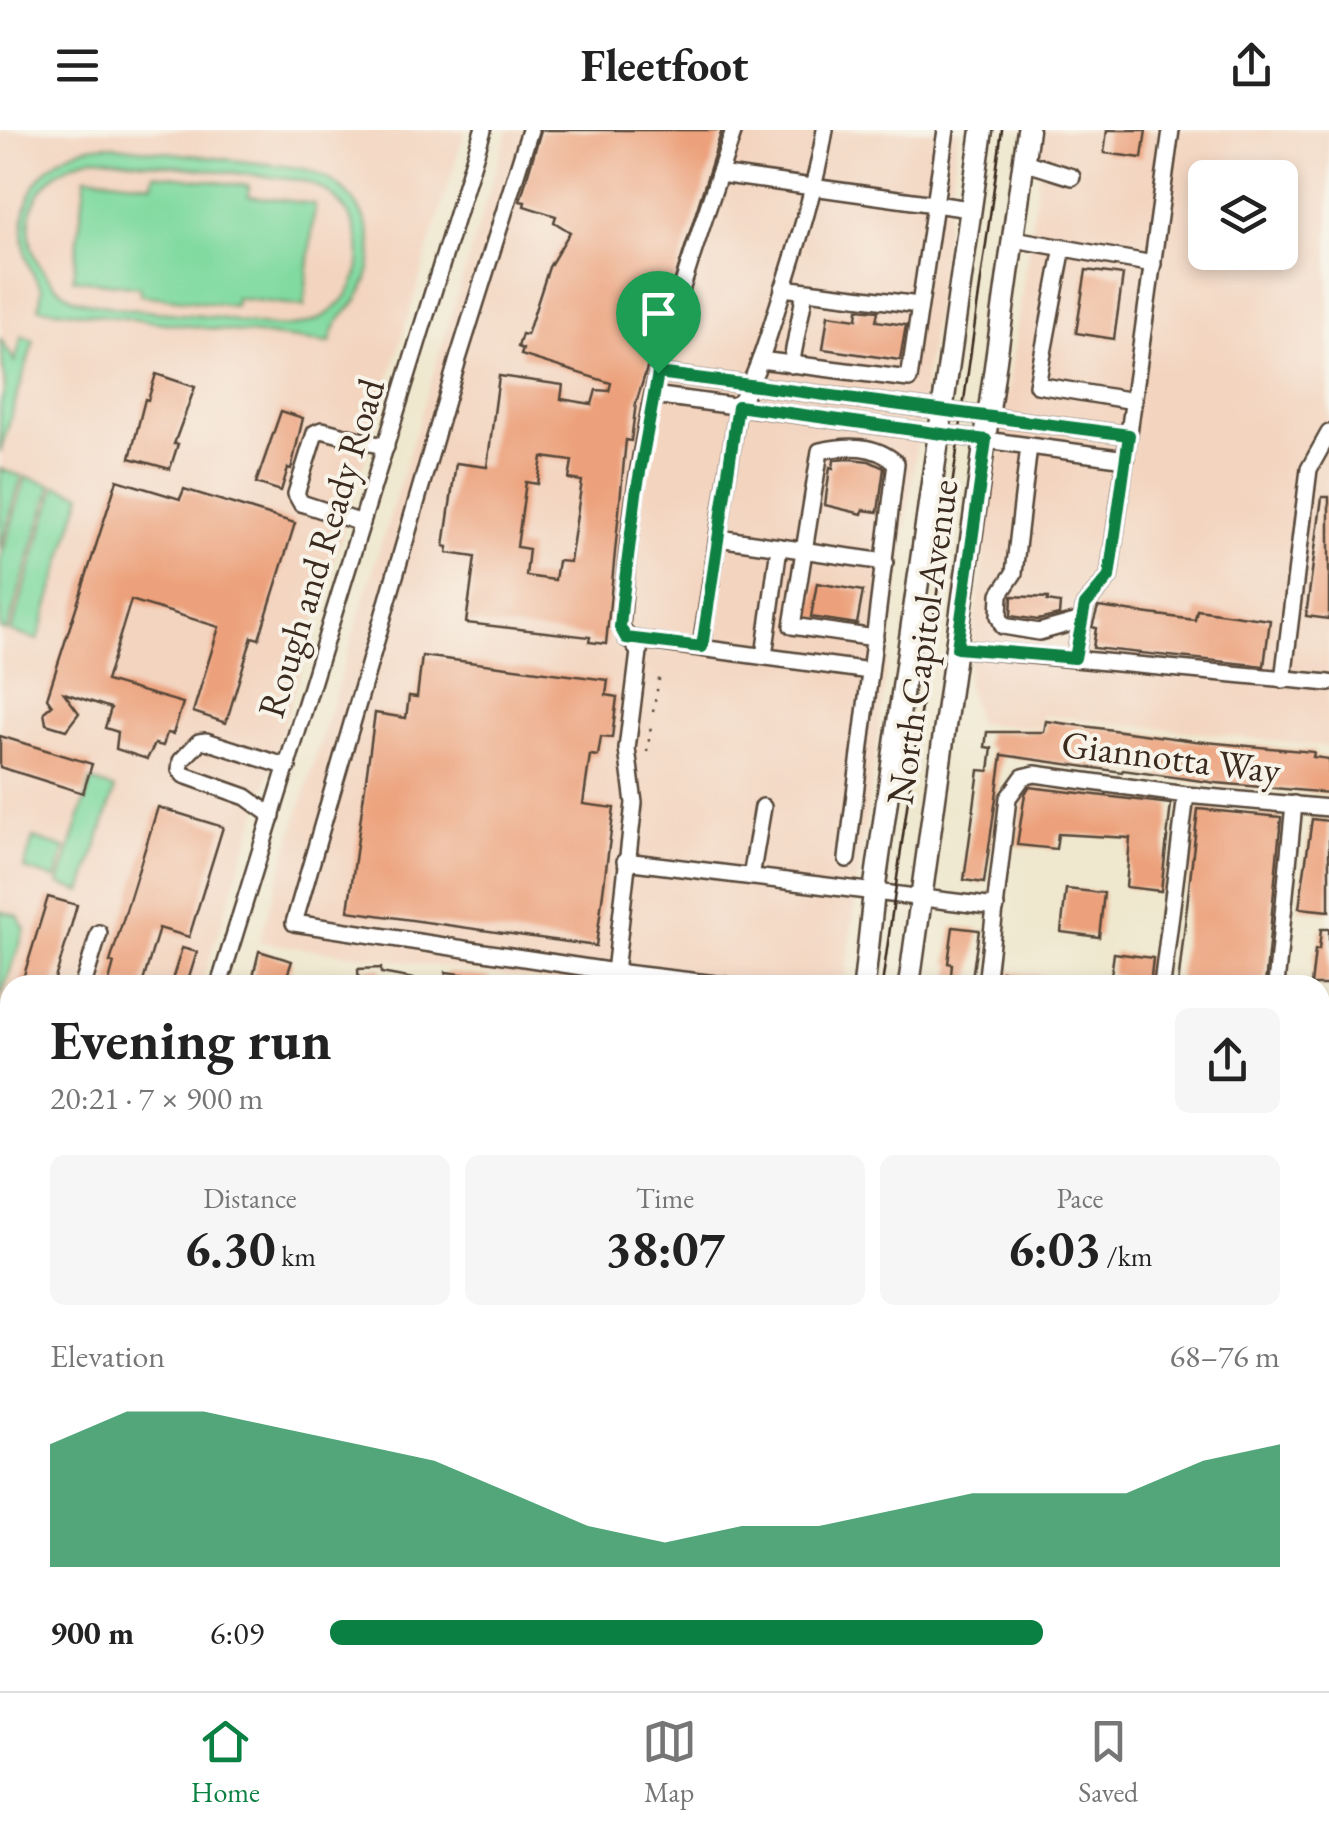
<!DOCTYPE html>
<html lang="en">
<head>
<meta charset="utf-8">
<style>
	:root { --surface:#fff; --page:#f6f6f6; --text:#222; --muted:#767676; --line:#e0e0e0; --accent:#0b8043 }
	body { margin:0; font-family:"EB Garamond",serif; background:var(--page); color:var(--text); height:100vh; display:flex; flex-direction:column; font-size:38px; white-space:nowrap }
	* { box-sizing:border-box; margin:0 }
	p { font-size:32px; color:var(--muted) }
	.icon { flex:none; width:55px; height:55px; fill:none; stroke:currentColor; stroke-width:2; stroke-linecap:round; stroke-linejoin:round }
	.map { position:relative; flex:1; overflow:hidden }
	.drawer { position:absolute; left:0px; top:845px; width:1330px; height:718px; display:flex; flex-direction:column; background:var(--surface); border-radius:30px 30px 0 0; box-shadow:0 5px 15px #0003 }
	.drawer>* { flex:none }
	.controls { position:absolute; left:1188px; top:30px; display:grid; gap:20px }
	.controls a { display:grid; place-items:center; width:110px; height:110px; border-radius:15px; background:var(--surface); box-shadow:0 5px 15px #0003; font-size:50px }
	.pin { position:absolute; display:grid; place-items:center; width:85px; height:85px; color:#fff; margin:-102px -42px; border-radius:50% 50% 50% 0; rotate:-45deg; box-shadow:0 0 10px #0007 }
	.pin .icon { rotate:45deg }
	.round { display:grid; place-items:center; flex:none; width:105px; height:105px; border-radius:15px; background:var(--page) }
	.summary { display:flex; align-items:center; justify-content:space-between; height:170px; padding:0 50px }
	h1 { font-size:55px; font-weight:700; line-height:75px }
	.figures { display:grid; grid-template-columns:repeat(3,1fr); gap:15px; height:170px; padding:10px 50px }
	.figures div { display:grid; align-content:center; border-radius:15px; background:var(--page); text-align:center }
	.figures b { font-size:50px; font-weight:700 }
	.figures small { font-size:28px; font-weight:400 }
	.figures p { font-size:28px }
	.chart { height:280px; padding:20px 50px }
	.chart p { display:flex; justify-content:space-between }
	.chart svg { width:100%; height:180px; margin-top:10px; fill:var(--accent); opacity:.7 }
	ul { padding:0 50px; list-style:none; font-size:32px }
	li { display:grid; grid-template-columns:160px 120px 1fr; align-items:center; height:75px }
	li i { height:25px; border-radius:12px; background:var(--accent) }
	header { display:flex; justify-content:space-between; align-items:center; height:130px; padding:0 50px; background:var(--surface); font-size:45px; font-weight:700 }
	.dock { display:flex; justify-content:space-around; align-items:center; height:140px; border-top:2px solid var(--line); background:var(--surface); font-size:28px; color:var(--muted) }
	.dock a { display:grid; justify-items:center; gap:5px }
	.dock .on { color:var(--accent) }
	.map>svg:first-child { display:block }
</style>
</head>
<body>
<header><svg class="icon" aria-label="menu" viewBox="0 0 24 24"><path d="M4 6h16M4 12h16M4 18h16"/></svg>Fleetfoot<svg class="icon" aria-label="share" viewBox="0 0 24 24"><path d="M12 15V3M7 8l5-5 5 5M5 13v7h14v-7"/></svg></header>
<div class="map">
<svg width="1329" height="1561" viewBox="0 0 1329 1561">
	<rect width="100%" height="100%" fill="#f7f3e8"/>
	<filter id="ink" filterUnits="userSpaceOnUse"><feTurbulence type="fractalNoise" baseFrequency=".01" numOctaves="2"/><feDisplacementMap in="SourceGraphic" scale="20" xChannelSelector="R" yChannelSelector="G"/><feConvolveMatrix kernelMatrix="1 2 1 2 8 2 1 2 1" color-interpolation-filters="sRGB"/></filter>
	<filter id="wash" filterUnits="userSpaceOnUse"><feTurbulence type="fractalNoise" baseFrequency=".0048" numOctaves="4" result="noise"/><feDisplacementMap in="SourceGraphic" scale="40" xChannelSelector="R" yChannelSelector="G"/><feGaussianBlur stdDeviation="2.25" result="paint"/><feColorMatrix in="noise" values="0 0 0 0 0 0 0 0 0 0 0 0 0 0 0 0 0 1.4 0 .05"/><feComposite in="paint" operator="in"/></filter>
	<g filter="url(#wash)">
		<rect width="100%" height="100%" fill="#efe8cf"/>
		<g fill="#f3d4bf" fill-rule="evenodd">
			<path d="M 0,0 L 465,0 L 257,684 L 201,855 L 10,855 L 10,893 L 0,892 Z"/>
			<path d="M 508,0 L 959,0 L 844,855 L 573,855 L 259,812 Z"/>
			<path d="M 1045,0 L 1329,0 L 1329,617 L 1043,585 L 1040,598 L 978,593 L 966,552 ZM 1205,48 L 1280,48 L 1280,122 L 1205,122 Z"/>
		</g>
		<g fill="#81daa0" stroke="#5e825f" stroke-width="2.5" fill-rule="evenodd">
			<path d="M 107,15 L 300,38 C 356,50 389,108 362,161 C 351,184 334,186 330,213 L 39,178 L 42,159 C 0,100 30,17 107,15 ZM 95,27 L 299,50 C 376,68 382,174 304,194 C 276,201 240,191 212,187 C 166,182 118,181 74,169 C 7,130 17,42 95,27 Z"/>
			<path d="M 154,44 L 249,56 L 248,66 L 315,74 L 304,176 L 236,168 L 235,176 L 140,165 L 140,157 L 73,149 L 86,46 L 152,54 Z"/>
			<path d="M 22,206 L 34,210 L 0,323 L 0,276 L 5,258 L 0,208 L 15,232 Z"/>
			<path d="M 0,339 L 22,346 L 0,419 Z"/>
			<path d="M 26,347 L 52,355 L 7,501 L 0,499 L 0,431 Z"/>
			<path d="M 56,356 L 82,364 L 38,510 L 11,502 Z"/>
			<path d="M 91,651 L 115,659 L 82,762 L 59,754 Z"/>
			<path d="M 33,708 L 65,718 L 56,749 L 24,739 Z"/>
			<path d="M 0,781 L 18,786 L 25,800 L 0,869 Z"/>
		</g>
		<g id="blocks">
			<g fill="#eca17b" fill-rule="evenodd">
				<path d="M 541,0 L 722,0 L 636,273 L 631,311 L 626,310 L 606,514 L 589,512 L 590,507 L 466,493 L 475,427 L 447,423 L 448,417 L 444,416 L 456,333 L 487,337 L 499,246 L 563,255 L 561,269 L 592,274 L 596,260 L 609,261 L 611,253 L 521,225 L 523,219 L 518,217 L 522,204 L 527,205 L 549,137 L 570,102 L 554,92 L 556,86 L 524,76 L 525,72 L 520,71 ZM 542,327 L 572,331 L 569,349 L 582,351 L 570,432 L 558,431 L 555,450 L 526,446 L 529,419 L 517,417 L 526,352 L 538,354 Z"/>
				<path d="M 1107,0 L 1146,0 L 1142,28 L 1104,23 Z"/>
				<path d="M 1086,140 L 1123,145 L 1114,209 L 1076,203 Z"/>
				<path d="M 858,179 L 878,181 L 876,191 L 906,195 L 900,230 L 823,219 L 828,185 L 857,189 Z"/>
				<path d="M 156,244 L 195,257 L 174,314 L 178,314 L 170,339 L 130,328 L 145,269 L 148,270 Z"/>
				<path d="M 281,281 L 303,288 L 291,339 L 288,338 L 281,361 L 256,353 Z"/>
				<path d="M 850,329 L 869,331 L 884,338 L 878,382 L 863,380 L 862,384 L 825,375 L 830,337 L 833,338 L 834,330 Z"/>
				<path d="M 117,350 L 180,369 L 184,359 L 295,393 L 259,509 L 252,507 L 226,593 L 193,582 L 219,497 L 131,470 L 106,551 L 183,573 L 173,604 L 167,603 L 163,616 L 155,614 L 147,629 L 116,619 L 118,602 L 105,598 L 111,578 L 64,563 L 79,583 L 66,600 L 46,594 L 44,582 L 52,575 L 47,568 Z"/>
				<path d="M 1322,367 L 1329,367 L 1329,489 L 1306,486 Z"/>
				<path d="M 817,453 L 863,461 L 857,494 L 811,487 Z"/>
				<path d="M 1012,466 L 1048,468 L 1047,471 L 1060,473 L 1059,485 L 1038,490 L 1011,486 Z"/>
				<path d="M 1098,477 L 1195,490 L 1197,480 L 1270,490 L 1264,536 L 1093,518 L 1096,498 L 1092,497 Z"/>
				<path d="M 422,526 L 608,550 L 606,565 L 617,567 L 612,608 L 601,607 L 598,626 L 590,625 L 583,674 L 614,678 L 596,816 L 348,781 L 375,583 L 406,588 L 409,566 L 417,567 Z"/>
				<path d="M 1046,591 L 1195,611 L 1314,622 L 1313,627 L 1329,629 L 1329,663 L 1216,653 L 1123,640 L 1122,642 L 1002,625 L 984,753 L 964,750 L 979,640 L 989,641 L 992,618 L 985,617 L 987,602 L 1044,602 Z"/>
				<path d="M 0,606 L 92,634 L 83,663 L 0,637 Z"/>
				<path d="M 1029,657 L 1171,674 L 1161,761 L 1126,757 L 1130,708 L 1058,704 L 1056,719 L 1017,715 L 1025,664 Z"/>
				<path d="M 158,677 L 223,697 L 189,807 L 159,798 L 142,855 L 108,855 L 114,833 L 110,832 Z"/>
				<path d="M 1198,679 L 1281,687 L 1265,855 L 1178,855 Z"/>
				<path d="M 1312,689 L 1329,691 L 1329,781 L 1299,778 Z"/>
				<path d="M 1066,759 L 1104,763 L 1099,807 L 1061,802 Z"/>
				<path d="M 48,767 L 77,775 L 70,800 L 53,855 L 21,855 Z"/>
				<path d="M 953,797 L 979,800 L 971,855 L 950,855 L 952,834 L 948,833 Z"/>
				<path d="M 1321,799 L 1329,799 L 1329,855 L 1311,855 L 1315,820 L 1319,820 Z"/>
				<path d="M 182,818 L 197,822 L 187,854 L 172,850 Z"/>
				<path d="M 259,821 L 292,831 L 286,849 L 281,848 L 280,852 L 264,847 L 262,855 L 251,855 Z"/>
				<path d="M 1114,823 L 1153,828 L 1150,855 L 1120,852 L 1121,847 L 1111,845 Z"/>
				<path d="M 381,838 L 381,843 L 414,849 L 413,855 L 359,855 L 358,839 Z"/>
				<path d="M 1002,841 L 1054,848 L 1054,855 L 1001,855 Z"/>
				<path d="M 446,842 L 490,848 L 489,855 L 445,855 Z"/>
			</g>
		</g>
	</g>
	<g filter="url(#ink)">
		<use href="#blocks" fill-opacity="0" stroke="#564639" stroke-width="2.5"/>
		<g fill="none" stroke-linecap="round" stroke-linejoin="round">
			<defs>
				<g id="minor">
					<path d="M 530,0 L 458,229 L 294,793 L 615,842 L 725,855"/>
					<path d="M 1024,32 L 1072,47"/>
					<path d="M 719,44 L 970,79"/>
					<path d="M 1014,109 L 1153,134"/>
					<path d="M 1063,117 L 1037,255 L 1134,271"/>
					<path d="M 783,158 L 919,175"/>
					<path d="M 760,230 L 909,249 L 946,0"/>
					<path d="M 791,235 L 805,162"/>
					<path d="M 658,243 L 1129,305"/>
					<path d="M 653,265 L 1126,329"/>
					<path d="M 1029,316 L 1014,443 L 1000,464 L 999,486 L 1003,496 L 1039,502 L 1082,490"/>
					<path d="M 362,393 L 301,373 L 296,364 L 315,303 L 322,300 L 386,317"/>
					<path d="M 718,408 L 885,432"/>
					<path d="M 626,508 L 870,541"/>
					<path d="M 701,517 L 738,277 C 760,240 770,200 783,160 C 800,106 816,55 825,0"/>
					<path d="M 957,518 L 1329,553"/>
					<path d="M 764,526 L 779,417"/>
					<path d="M 1075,528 L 1085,475 L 1109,447 L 1171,0"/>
					<path d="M 1283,550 L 1309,339 L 1329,303"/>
					<path d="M 272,686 L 246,667 L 184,645 L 180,640 L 181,631 L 199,612 L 206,611 L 288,637"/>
					<path d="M 847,729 L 896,333 C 875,314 847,315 820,321 L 792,496 L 875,508"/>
					<path d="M 625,731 L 996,777"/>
					<path d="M 751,747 L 763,677"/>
					<path d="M 615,842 L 634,673 L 627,619 L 639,522 L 621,497 C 628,405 640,308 664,218 C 684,145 710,72 734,0"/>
					<path d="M 83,855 L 99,803"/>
					<path d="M 219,855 L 483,0"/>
					<path d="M 986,855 L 1008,668 L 1023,647 L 1035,644 L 1186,665 L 1329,678"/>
					<path d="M 1162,855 L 1186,665"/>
					<path d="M 1276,855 L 1294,674"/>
					<path d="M 0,909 L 10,910"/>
					<path d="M 1320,946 L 1329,947"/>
					<path d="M 0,1067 L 10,1068"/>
					<path d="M 1320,1101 L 1329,1102"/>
					<path d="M 1325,1202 L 1329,1167"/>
					<path d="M 0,1238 L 10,1241"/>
					<path d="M 1320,1254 L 1329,1255"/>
					<path d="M 1320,1313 L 1329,1314"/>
					<path d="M 1320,1383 L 1329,1384"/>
					<path d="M 1320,1506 L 1329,1507"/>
					<path d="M 60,1552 L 60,1561"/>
					<path d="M 226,1552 L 227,1561"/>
					<path d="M 404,1561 L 405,1552"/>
					<path d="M 581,1561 L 582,1552"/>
					<path d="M 892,1561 L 893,1552"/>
					<path d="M 988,1561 L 989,1552"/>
					<path d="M 1084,1561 L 1085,1552"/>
					<path d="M 1190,1561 L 1191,1552"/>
					<path d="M 1316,1561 L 1317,1552"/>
				</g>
				<g id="major">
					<path d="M 864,855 L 874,762 L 982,0"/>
					<path d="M 909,855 L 1028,0"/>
					<path d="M 776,1561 L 777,1552"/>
					<path d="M 819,1561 L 819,1552"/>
				</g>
			</defs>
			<use href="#minor" stroke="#564639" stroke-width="20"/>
			<use href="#major" stroke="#564639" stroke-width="25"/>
			<g stroke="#564639" stroke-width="2.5" stroke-dasharray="2.5 8" stroke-linecap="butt">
				<path d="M 653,582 L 660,544"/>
				<path d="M 647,622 L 652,591"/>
			</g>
			<use href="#minor" stroke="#fff" stroke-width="15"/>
			<use href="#major" stroke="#fff" stroke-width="20"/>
			<g stroke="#3b2a1e" stroke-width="2.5">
				<path d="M 882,855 L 1002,0"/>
				<path d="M 802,1561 L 802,1552"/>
			</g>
		</g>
	</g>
	<g fill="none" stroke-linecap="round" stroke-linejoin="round" filter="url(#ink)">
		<defs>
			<path id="route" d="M 658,243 L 1129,305 L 1109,447 L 1085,475 L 1075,528 L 957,518 L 986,310 L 738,276 L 702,517 L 626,508 L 620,497 L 622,474 L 636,364 Z"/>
		</defs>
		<use href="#route" stroke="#fff" stroke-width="20"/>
		<use href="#route" stroke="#0b8043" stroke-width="12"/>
	</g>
	<g text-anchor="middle" stroke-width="8" stroke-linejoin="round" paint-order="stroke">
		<g font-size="38" fill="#3b2a1e" stroke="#f7f3e8">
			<text transform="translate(321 418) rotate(-73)" y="13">Rough and Ready Road</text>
			<text transform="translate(922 512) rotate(-82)" y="13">North Capitol Avenue</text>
			<text transform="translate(1171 627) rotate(7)" y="13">Giannotta Way</text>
		</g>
	</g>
</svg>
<div class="controls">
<a><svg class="icon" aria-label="layers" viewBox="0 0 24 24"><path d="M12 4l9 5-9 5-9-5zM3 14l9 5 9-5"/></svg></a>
</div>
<div class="pin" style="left:658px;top:243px;background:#1e9e55"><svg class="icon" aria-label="arrive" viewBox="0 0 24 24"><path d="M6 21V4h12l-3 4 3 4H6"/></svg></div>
<section class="drawer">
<div class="summary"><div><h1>Evening run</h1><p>20:21 · 7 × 900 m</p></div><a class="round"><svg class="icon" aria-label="share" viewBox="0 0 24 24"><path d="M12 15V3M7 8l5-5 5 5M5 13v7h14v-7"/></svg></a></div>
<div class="figures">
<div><p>Distance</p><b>6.30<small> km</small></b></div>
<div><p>Time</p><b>38:07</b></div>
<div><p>Pace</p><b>6:03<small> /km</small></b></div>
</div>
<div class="chart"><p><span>Elevation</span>68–76 m</p>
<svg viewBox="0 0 160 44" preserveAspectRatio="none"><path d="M0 44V14L10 6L20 6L30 10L40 14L50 18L60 26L70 34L80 38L90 34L100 34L110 30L120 26L130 26L140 26L150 18L160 14V44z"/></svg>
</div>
<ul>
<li><b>900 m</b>6:09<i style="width:75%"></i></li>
</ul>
</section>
</div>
<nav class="dock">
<a class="on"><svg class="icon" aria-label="home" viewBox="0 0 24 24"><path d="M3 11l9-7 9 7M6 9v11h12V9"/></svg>Home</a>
<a><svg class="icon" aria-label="map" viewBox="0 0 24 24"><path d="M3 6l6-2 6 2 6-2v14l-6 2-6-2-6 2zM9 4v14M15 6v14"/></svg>Map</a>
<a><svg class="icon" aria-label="saved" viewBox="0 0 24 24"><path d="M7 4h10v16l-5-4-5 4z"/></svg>Saved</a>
</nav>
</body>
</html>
